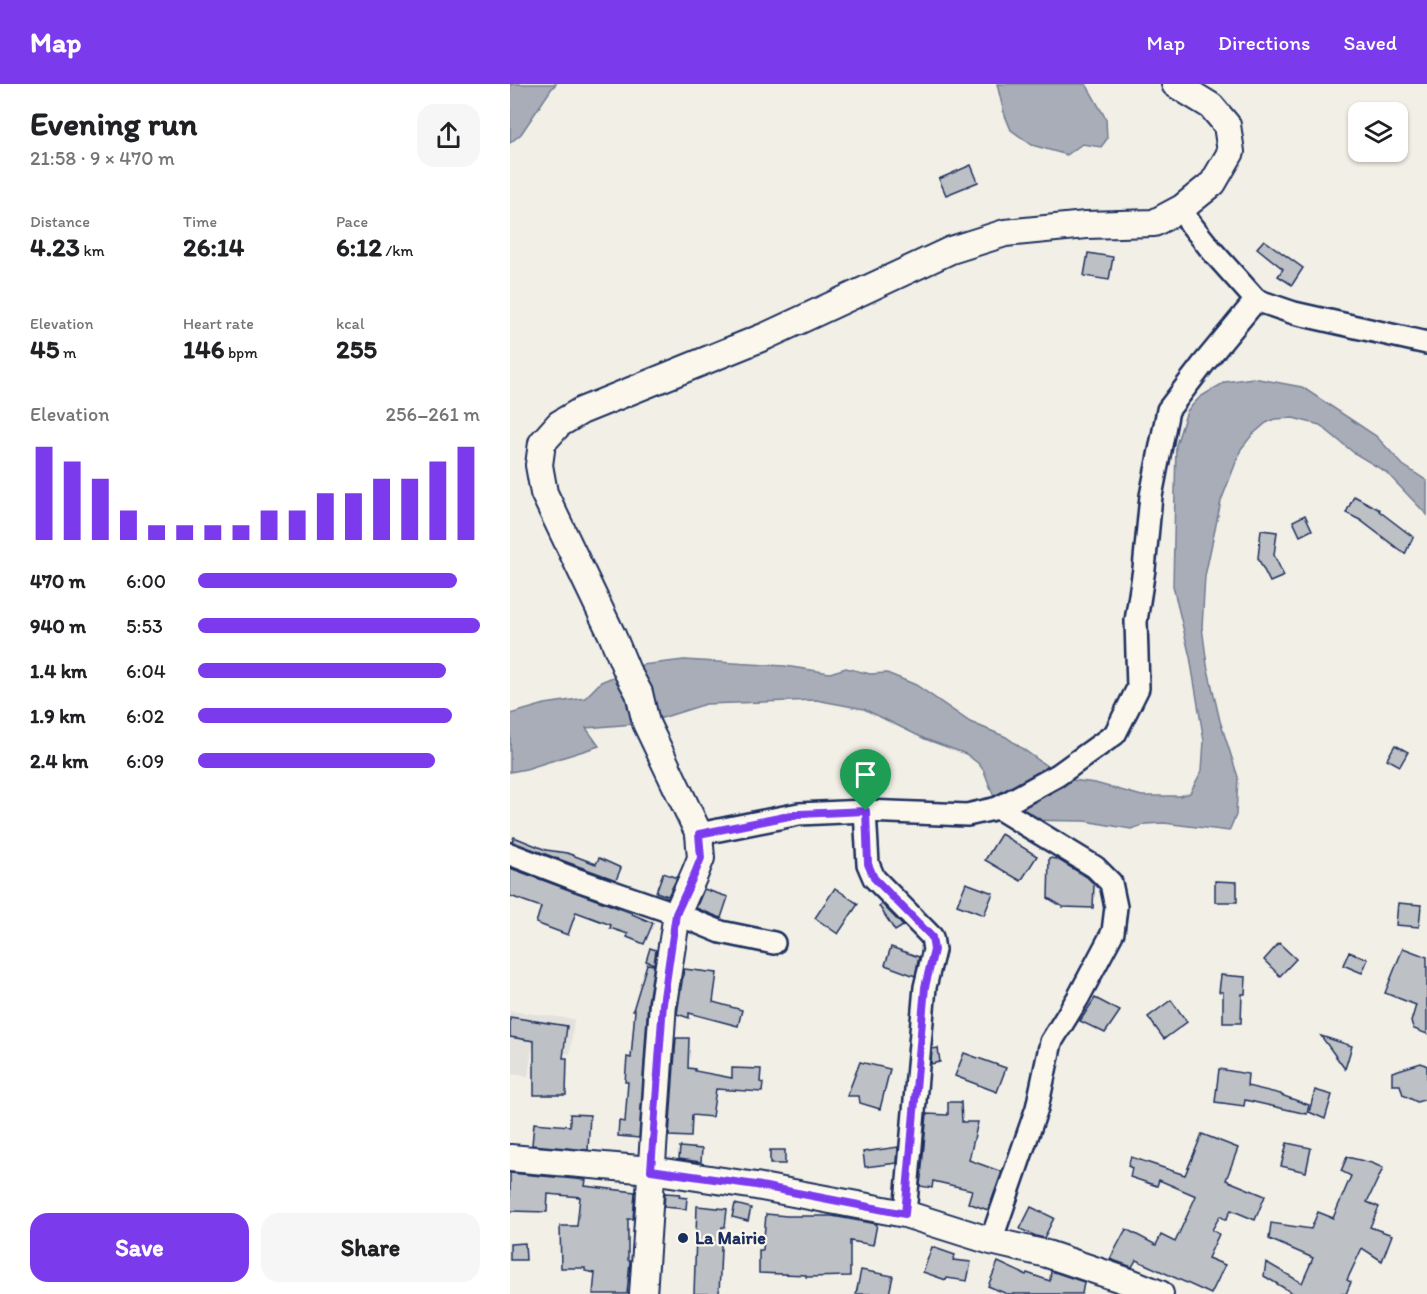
<!DOCTYPE html>
<html lang="en">
<head>
<meta charset="utf-8">
<style>
	:root { --surface:#fff; --page:#f6f6f6; --text:#202124; --muted:#757577; --accent:#7c3aed }
	body { margin:0; font-family:Itim,sans-serif; background:var(--page); color:var(--text); height:100vh; display:flex; flex-direction:column; font-size:22px; white-space:nowrap }
	* { box-sizing:border-box; margin:0 }
	p { font-size:20px; color:var(--muted) }
	.icon { flex:none; width:33px; height:33px; fill:none; stroke:currentColor; stroke-width:2; stroke-linecap:round; stroke-linejoin:round }
	.map { position:relative; flex:1; overflow:hidden }
	.drawer { display:flex; flex-direction:column; background:var(--surface); width:510px }
	.drawer>* { flex:none }
	.tools { position:absolute; left:838px; top:18px; display:grid; gap:12px }
	.tools a { display:grid; place-items:center; width:60px; height:60px; border-radius:12px; background:var(--surface); box-shadow:0 2px 4px #0004; font-size:30px }
	.pin { position:absolute; display:grid; place-items:center; width:51px; height:51px; color:#fff; margin:-62px -26px; border-radius:50% 50% 50% 0; rotate:-45deg; box-shadow:0 0 6px #0007 }
	.pin .icon { rotate:45deg }
	.round { display:grid; place-items:center; flex:none; width:63px; height:63px; border-radius:18px; background:var(--page) }
	.head { display:flex; align-items:center; justify-content:space-between; height:102px; padding:0 30px }
	h1 { font-size:33px; font-weight:700; line-height:45px }
	.metrics { display:grid; grid-template-columns:repeat(3,1fr); gap:9px; height:102px; padding:6px 30px }
	.metrics div { display:grid; align-content:center }
	.metrics b { font-size:26px; font-weight:700 }
	.metrics small { font-size:16px; font-weight:400 }
	.metrics p { font-size:16px }
	.chart { height:168px; padding:12px 30px }
	.chart p { display:flex; justify-content:space-between }
	.chart svg { width:100%; height:108px; margin-top:6px; stroke:var(--accent); stroke-width:6 }
	.action { display:flex; gap:12px; margin-top:auto; padding:12px 30px }
	.action a { flex:1; height:69px; border-radius:18px; background:var(--accent); color:#fff; font-size:24px; font-weight:700; line-height:69px; text-align:center }
	.action a+a { background:var(--page); color:var(--text) }
	ul { padding:0 30px; list-style:none; font-size:20px }
	li { display:grid; grid-template-columns:96px 72px 1fr; align-items:center; height:45px }
	li i { height:15px; border-radius:8px; background:var(--accent) }
	header { display:flex; align-items:center; gap:36px; box-sizing:border-box; height:84px; padding:0 30px; background:var(--accent); color:#fff }
	header strong { font-size:28px }
	nav { display:flex; gap:33px; margin-inline-start:auto; font-size:21px }
	main { display:flex; flex:1; min-height:0 }
	.map>svg:first-child { display:block }
</style>
</head>
<body>
<header>
<strong>Map</strong>
<nav><a>Map</a><a>Directions</a><a>Saved</a></nav>
</header>
<main>
<section class="drawer">
<div class="head"><div><h1>Evening run</h1><p>21:58 · 9 × 470 m</p></div><a class="round"><svg class="icon" aria-label="share" viewBox="0 0 24 24"><path d="M12 15V3M7 8l5-5 5 5M5 13v7h14v-7"/></svg></a></div>
<div class="metrics">
<div><p>Distance</p><b>4.23<small> km</small></b></div>
<div><p>Time</p><b>26:14</b></div>
<div><p>Pace</p><b>6:12<small> /km</small></b></div>
</div>
<div class="metrics">
<div><p>Elevation</p><b>45<small> m</small></b></div>
<div><p>Heart rate</p><b>146<small> bpm</small></b></div>
<div><p>kcal</p><b>255</b></div>
</div>
<div class="chart"><p><span>Elevation</span>256–261 m</p>
<svg viewBox="0 0 160 44" preserveAspectRatio="none"><path d="M5 44V6M15 44V12M25 44V19M35 44V32M45 44V38M55 44V38M65 44V38M75 44V38M85 44V32M95 44V32M105 44V25M115 44V25M125 44V19M135 44V19M145 44V12M155 44V6"/></svg>
</div>
<ul>
<li><b>470 m</b>6:00<i style="width:92%"></i></li>
<li><b>940 m</b>5:53<i style="width:100%"></i></li>
<li><b>1.4 km</b>6:04<i style="width:88%"></i></li>
<li><b>1.9 km</b>6:02<i style="width:90%"></i></li>
<li><b>2.4 km</b>6:09<i style="width:84%"></i></li>
</ul>
<div class="action"><a>Save</a><a>Share</a></div>
</section>
<div class="map">
<svg width="917" height="1210" viewBox="0 0 917 1210">
	<rect width="100%" height="100%" fill="#f2efe6"/>
	<filter id="ink" filterUnits="userSpaceOnUse"><feTurbulence type="fractalNoise" baseFrequency=".0167" numOctaves="2"/><feDisplacementMap in="SourceGraphic" scale="12" xChannelSelector="R" yChannelSelector="G"/><feConvolveMatrix kernelMatrix="1 2 1 2 8 2 1 2 1" color-interpolation-filters="sRGB"/></filter>
	<g filter="url(#ink)">
		<path fill="#e2e1dc" d="M 0,927 L 64,935 L 60,970 L 22,965 L 18,992 L 0,990 Z"/>
		<g fill="#a9adb7" stroke="#707b93" stroke-width="1.5">
			<path d="M 0,0 L 46,0 L 42,4 L 11,50 L 0,59 Z"/>
			<path d="M 487,0 L 576,0 L 596,35 L 597,55 L 591,63 L 572,60 L 557,71 L 522,61 L 501,46 L 494,29 Z"/>
			<path d="M 743,294 L 792,303 L 866,352 L 893,381 L 917,397 L 917,431 L 876,388 L 844,369 L 810,341 L 783,334 L 765,335 L 756,339 L 742,351 L 731,365 L 711,417 L 695,492 L 692,543 L 697,581 L 710,637 L 728,693 L 726,731 L 719,747 L 654,739 L 636,740 L 621,745 L 575,737 L 509,736 L 493,729 L 484,713 L 474,687 L 469,680 L 456,670 L 415,655 L 354,625 L 306,616 L 196,620 L 136,639 L 76,644 L 89,662 L 16,685 L 0,688 L 0,630 L 35,620 L 75,614 L 91,598 L 132,581 L 174,576 L 275,582 L 320,589 L 336,584 L 360,590 L 377,589 L 406,601 L 460,638 L 496,653 L 555,695 L 585,699 L 632,712 L 670,712 L 680,709 L 692,686 L 694,657 L 680,573 L 663,502 L 666,361 L 677,327 L 690,313 L 715,298 Z"/>
		</g>
		<g fill="#bdc0c4" stroke="#1b2f5e" stroke-width="1.5">
			<path d="M 461,81 L 468,98 L 436,111 L 429,95 Z"/>
			<path d="M 754,156 L 793,184 L 782,201 L 768,192 L 773,185 L 747,164 Z"/>
			<path d="M 578,169 L 603,173 L 599,196 L 574,192 Z"/>
			<path d="M 844,412 L 870,426 L 869,427 L 903,453 L 895,470 L 850,436 L 836,429 Z"/>
			<path d="M 795,431 L 802,446 L 790,452 L 783,437 Z"/>
			<path d="M 751,446 L 767,448 L 764,471 L 774,492 L 760,498 L 748,474 Z"/>
			<path d="M 885,661 L 898,668 L 890,682 L 877,675 Z"/>
			<path d="M 491,750 L 527,772 L 511,797 L 475,776 Z"/>
			<path d="M 4,753 L 36,766 L 57,769 L 86,780 L 89,774 L 111,784 L 106,796 L 2,758 Z"/>
			<path d="M 539,774 L 547,775 L 577,793 L 584,800 L 583,824 L 553,823 L 538,814 Z"/>
			<path d="M 0,784 L 122,829 L 122,830 L 143,839 L 134,860 L 117,853 L 118,850 L 100,844 L 101,841 L 66,828 L 58,851 L 26,839 L 31,823 L 0,812 Z"/>
			<path d="M 153,789 L 167,794 L 158,812 L 146,808 Z"/>
			<path d="M 705,797 L 727,798 L 727,818 L 705,818 Z"/>
			<path d="M 456,799 L 483,809 L 474,831 L 447,821 Z"/>
			<path d="M 325,804 L 348,820 L 328,850 L 305,834 Z"/>
			<path d="M 194,805 L 218,813 L 211,834 L 186,824 Z"/>
			<path d="M 888,819 L 911,821 L 909,843 L 886,841 Z"/>
			<path d="M 372,820 L 393,842 L 385,847 L 369,822 Z"/>
			<path d="M 769,859 L 786,875 L 770,892 L 754,876 Z"/>
			<path d="M 381,863 L 409,873 L 405,892 L 375,881 Z"/>
			<path d="M 140,864 L 146,866 L 144,880 L 136,877 Z"/>
			<path d="M 893,864 L 917,873 L 917,950 L 904,945 L 901,938 L 906,921 L 875,909 Z"/>
			<path d="M 839,868 L 858,875 L 852,889 L 833,881 Z"/>
			<path d="M 137,880 L 144,881 L 138,918 L 129,1054 L 108,1052 L 109,1037 L 115,1038 L 118,998 L 115,998 L 117,973 L 121,974 L 125,926 L 123,926 Z"/>
			<path d="M 174,885 L 207,889 L 203,918 L 232,926 L 228,942 L 179,929 L 179,934 L 167,930 Z"/>
			<path d="M 711,891 L 736,893 L 735,910 L 732,910 L 731,939 L 713,939 L 713,908 L 709,908 Z"/>
			<path d="M 585,914 L 610,927 L 595,949 L 570,937 Z"/>
			<path d="M 661,916 L 677,938 L 654,955 L 638,933 Z"/>
			<path d="M 0,933 L 57,942 L 53,974 L 57,974 L 56,1011 L 24,1011 L 24,957 L 0,953 Z"/>
			<path d="M 811,952 L 842,962 L 835,985 Z"/>
			<path d="M 166,954 L 179,954 L 178,984 L 185,985 L 185,987 L 222,994 L 222,984 L 251,985 L 250,998 L 253,999 L 252,1008 L 206,1005 L 202,1033 L 182,1031 L 181,1053 L 159,1052 Z"/>
			<path d="M 428,964 L 430,978 L 421,980 L 422,965 Z"/>
			<path d="M 454,969 L 496,984 L 487,1008 L 445,992 Z"/>
			<path d="M 350,978 L 380,985 L 370,1025 L 350,1019 L 349,1012 L 337,1012 Z"/>
			<path d="M 911,979 L 917,982 L 917,1015 L 907,1018 L 893,1011 L 890,1001 L 882,1001 L 882,988 Z"/>
			<path d="M 709,985 L 738,990 L 737,1002 L 771,1010 L 771,1011 L 799,1021 L 797,1030 L 735,1016 L 734,1022 L 705,1018 Z"/>
			<path d="M 805,1006 L 822,1011 L 815,1035 L 799,1028 Z"/>
			<path d="M 438,1018 L 451,1018 L 452,1038 L 468,1038 L 459,1076 L 492,1088 L 478,1126 L 458,1119 L 462,1106 L 423,1097 L 422,1104 L 410,1102 L 417,1030 L 438,1031 Z"/>
			<path d="M 60,1030 L 80,1031 L 78,1066 L 22,1061 L 24,1039 L 60,1042 Z"/>
			<path d="M 692,1050 L 728,1064 L 716,1096 L 755,1112 L 745,1136 L 721,1126 L 716,1136 L 710,1132 L 702,1146 L 709,1150 L 698,1174 L 715,1181 L 701,1210 L 626,1176 L 622,1183 L 600,1175 L 616,1145 L 646,1161 L 651,1151 L 665,1158 L 686,1112 L 649,1096 L 647,1102 L 620,1093 L 622,1084 L 618,1082 L 621,1073 L 675,1091 Z"/>
			<path d="M 777,1059 L 801,1064 L 796,1088 L 771,1082 Z"/>
			<path d="M 170,1063 L 192,1065 L 191,1078 L 169,1075 Z"/>
			<path d="M 388,1063 L 387,1079 L 355,1083 L 353,1068 Z"/>
			<rect x="260" y="1066" width="15" height="14"/>
			<path d="M 837,1073 L 862,1079 L 873,1084 L 857,1118 L 869,1123 L 860,1143 L 882,1151 L 872,1177 L 852,1164 L 837,1196 L 841,1198 L 836,1210 L 784,1210 L 754,1192 L 756,1178 L 792,1199 L 803,1174 L 759,1155 L 761,1139 L 801,1145 L 808,1128 L 823,1134 L 841,1092 L 831,1087 Z"/>
			<path d="M 0,1089 L 76,1096 L 75,1102 L 125,1108 L 123,1135 L 118,1135 L 118,1176 L 120,1177 L 117,1210 L 83,1210 L 85,1189 L 75,1187 L 75,1184 L 51,1184 L 50,1142 L 67,1142 L 70,1113 L 38,1110 L 37,1128 L 0,1127 Z"/>
			<path d="M 155,1109 L 170,1110 L 169,1113 L 177,1114 L 176,1125 L 154,1123 Z"/>
			<path d="M 225,1120 L 241,1124 L 238,1137 L 222,1133 Z"/>
			<path d="M 187,1122 L 217,1125 L 215,1143 L 212,1143 L 209,1210 L 184,1210 Z"/>
			<path d="M 521,1123 L 544,1134 L 534,1154 L 526,1152 L 510,1145 Z"/>
			<path d="M 256,1130 L 277,1132 L 322,1132 L 367,1140 L 363,1161 L 340,1157 L 340,1192 L 296,1193 L 296,1191 L 249,1189 L 249,1166 L 253,1166 Z"/>
			<path d="M 15,1159 L 16,1176 L 0,1176 L 0,1160 Z"/>
			<path d="M 422,1163 L 445,1171 L 443,1176 L 461,1178 L 457,1197 L 437,1194 L 436,1196 L 413,1188 Z"/>
			<path d="M 488,1178 L 516,1191 L 517,1189 L 540,1197 L 541,1187 L 574,1198 L 572,1210 L 497,1210 L 478,1202 Z"/>
			<path d="M 351,1186 L 383,1192 L 379,1210 L 346,1210 Z"/>
		</g>
		<g fill="none" stroke-linecap="round" stroke-linejoin="round">
			<defs>
				<g id="minor">
					<path d="M 672,124 L 679,138 L 703,168 L 746,216 L 784,229 L 917,259"/>
					<path d="M 355,727 L 358,780 L 364,794 L 422,853 L 424,866 L 415,903 L 395,1130"/>
					<path d="M 189,750 L 289,730 L 355,727 L 457,731 L 488,724 L 548,691 L 605,650 L 628,604 L 626,537 L 634,485 L 641,412 L 658,326 L 694,279 L 746,216"/>
					<path d="M 0,770 L 65,795 L 167,830 L 211,848 L 264,859"/>
					<path d="M 481,1157 L 527,1024 L 541,958 L 568,914 L 603,848 L 606,823 L 601,799 L 585,783 L 488,724"/>
				</g>
				<g id="tertiary">
					<path d="M 0,1074 L 141,1086 L 246,1102 L 395,1130 L 481,1157 L 537,1170 L 620,1198 L 650,1210"/>
					<path d="M 133,1210 L 153,919 L 167,830 L 185,789 L 191,774 L 189,750 L 136,639 L 129,609 L 117,587 L 102,551 L 34,409 L 29,381 L 32,359 L 49,340 L 71,327 L 256,252 L 441,166 L 495,149 L 576,141 L 644,139 L 672,124 L 703,99 L 721,68 L 717,41 L 701,22 L 665,0"/>
				</g>
			</defs>
			<use href="#minor" stroke="#1b2f5e" stroke-width="26"/>
			<use href="#tertiary" stroke="#1b2f5e" stroke-width="30"/>
			<use href="#minor" stroke="#fbf7ec" stroke-width="21"/>
			<use href="#tertiary" stroke="#fbf7ec" stroke-width="26"/>
		</g>
	</g>
	<g fill="none" stroke-linecap="round" stroke-linejoin="round" filter="url(#ink)">
		<defs>
			<path id="route" d="M 356,727 L 358,780 L 364,794 L 422,853 L 424,866 L 415,903 L 395,1130 L 246,1101 L 141,1086 L 153,920 L 166,830 L 185,789 L 191,774 L 189,750 L 289,730 Z"/>
		</defs>
		<use href="#route" stroke="#fff" stroke-width="12"/>
		<use href="#route" stroke="#7c3aed" stroke-width="8"/>
	</g>
	<circle fill="#1b2f5e" stroke="#fbf7ec" stroke-width="2" cx="173" cy="1154" r="6"/>
	<g text-anchor="middle" stroke-width="4.5" stroke-linejoin="round" paint-order="stroke">
		<g font-size="18" font-weight="bold" fill="#1b2f5e" stroke="#fbf7ec" text-anchor="start">
			<text x="185" y="1160">La Mairie</text>
		</g>
	</g>
</svg>
<div class="tools">
<a><svg class="icon" aria-label="layers" viewBox="0 0 24 24"><path d="M12 4l9 5-9 5-9-5zM3 14l9 5 9-5"/></svg></a>
</div>
<div class="pin" style="left:356px;top:727px;background:#1e9e55"><svg class="icon" aria-label="arrive" viewBox="0 0 24 24"><path d="M6 21V4h12l-3 4 3 4H6"/></svg></div>
</div>
</main>
</body>
</html>
